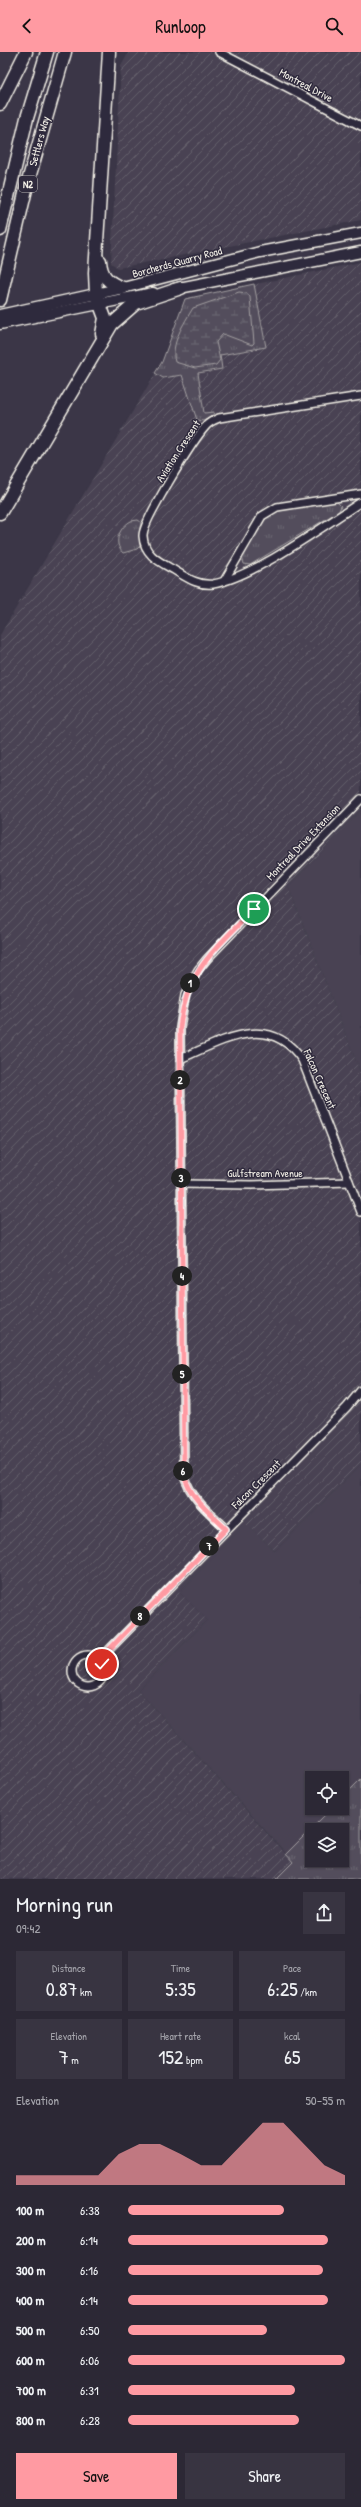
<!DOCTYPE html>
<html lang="en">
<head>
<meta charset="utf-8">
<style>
	:root { --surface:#2c2835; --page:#383441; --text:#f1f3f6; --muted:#a6a6ad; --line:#484450; --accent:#ff9aa2 }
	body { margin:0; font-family:"Patrick Hand",sans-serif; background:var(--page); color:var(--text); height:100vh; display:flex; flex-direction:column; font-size:15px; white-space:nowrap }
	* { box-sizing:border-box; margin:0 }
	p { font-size:13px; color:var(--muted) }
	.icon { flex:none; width:22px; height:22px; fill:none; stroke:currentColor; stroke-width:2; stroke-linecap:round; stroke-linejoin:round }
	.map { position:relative; height:1827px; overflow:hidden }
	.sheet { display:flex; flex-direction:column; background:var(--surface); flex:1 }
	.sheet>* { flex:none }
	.controls { position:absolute; left:305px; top:1719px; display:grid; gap:8px }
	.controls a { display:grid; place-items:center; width:44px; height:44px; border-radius:0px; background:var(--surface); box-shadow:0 1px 3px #0004,0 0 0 1px var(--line); font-size:20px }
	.pin { position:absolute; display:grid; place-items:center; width:34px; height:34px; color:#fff; margin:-17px; border:2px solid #fff; border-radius:50%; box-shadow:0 1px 4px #0007 }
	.km { position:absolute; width:20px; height:20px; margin:-10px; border-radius:50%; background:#222; color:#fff; font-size:11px; line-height:20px; text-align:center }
	.round { display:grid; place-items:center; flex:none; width:42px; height:42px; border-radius:0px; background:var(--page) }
	.overview { display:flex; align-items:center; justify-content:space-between; height:68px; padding:0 16px }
	h1 { font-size:22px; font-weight:600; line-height:30px }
	.stats { display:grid; grid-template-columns:repeat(3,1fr); gap:6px; height:68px; padding:4px 16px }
	.stats div { display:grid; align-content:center; border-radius:0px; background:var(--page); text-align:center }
	.stats b { font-size:20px; font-weight:600 }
	.stats small { font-size:11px; font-weight:400 }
	.stats p { font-size:11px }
	.chart { height:112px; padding:8px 16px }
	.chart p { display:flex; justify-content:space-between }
	.chart svg { width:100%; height:72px; margin-top:4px; fill:var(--accent); opacity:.7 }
	.button { display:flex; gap:8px; margin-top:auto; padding:8px 16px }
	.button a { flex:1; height:46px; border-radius:0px; background:var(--accent); color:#111; font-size:16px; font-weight:600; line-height:46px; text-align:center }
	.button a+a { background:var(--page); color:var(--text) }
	ul { padding:0 16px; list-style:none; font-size:13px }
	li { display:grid; grid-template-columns:64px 48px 1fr; align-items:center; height:30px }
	li i { height:10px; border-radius:5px; background:var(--accent) }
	header { display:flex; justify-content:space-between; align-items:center; height:52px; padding:0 16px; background:var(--accent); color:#111; font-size:18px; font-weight:600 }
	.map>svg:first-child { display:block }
</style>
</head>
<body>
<header><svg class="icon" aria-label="back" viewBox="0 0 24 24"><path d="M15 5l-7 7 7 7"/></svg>Runloop<svg class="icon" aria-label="search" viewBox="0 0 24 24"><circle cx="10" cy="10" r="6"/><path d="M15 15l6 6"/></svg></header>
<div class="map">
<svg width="361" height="1827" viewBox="0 0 361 1827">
	<defs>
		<pattern id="industrial-furrows" width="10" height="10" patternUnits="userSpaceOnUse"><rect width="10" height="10" fill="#484352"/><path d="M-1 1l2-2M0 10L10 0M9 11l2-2" fill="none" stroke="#635f6b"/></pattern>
		<pattern id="grass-tufts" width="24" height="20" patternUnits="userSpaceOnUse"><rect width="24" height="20" fill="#534e5c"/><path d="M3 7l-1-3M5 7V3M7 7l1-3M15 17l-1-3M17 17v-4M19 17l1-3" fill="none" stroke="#6c6873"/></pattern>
		<pattern id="wetland-marsh" width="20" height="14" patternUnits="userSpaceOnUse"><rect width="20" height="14" fill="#534e5c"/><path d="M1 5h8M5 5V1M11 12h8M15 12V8" fill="none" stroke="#6c6873"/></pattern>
	</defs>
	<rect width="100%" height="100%" fill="#3b3647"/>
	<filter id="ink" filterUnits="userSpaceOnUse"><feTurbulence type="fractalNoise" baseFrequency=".025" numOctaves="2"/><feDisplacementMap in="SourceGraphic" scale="8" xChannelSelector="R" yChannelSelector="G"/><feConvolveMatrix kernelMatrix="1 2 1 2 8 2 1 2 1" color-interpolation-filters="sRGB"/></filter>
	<g filter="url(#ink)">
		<g fill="#484352" fill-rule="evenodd">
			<path d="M 361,758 L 361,1022 L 288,834 Z"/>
			<path d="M 361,1412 L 361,1827 L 276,1827 L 293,1809 L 138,1638 L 207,1568 L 179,1540 L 246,1471 L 275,1499 ZM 312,1726 L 342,1726 L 342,1756 L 312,1756 ZM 312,1778 L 342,1778 L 342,1808 L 312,1808 Z"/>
		</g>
		<g fill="url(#industrial-furrows)">
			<path d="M 129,0 L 361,0 L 361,168 L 118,216 L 111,211 L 121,14 Z"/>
			<path d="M 361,210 L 361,758 L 288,834 L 361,1022 L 361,1412 L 275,1499 L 246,1472 L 179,1540 L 207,1568 L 138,1638 L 293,1810 L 276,1827 L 0,1827 L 0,583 L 162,310 L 185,247 Z"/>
		</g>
		<g fill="url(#grass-tufts)" stroke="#a4a0a2" fill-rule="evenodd">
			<path d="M 254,232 L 266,295 L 220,303 L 222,317 L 198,321 L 204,361 L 214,360 L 212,365 L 203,369 L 197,368 L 182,323 L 163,326 L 155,321 L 162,310 L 185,247 Z"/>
			<path d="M 336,449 L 341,454 L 339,459 L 250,513 L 244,512 L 242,505 L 263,470 L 273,460 Z"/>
			<path d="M 131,469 L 138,468 L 141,470 L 139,483 L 140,494 L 137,497 L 123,501 C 112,490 120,475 131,469 Z"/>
			<path d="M 361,1727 L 361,1827 L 276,1827 L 293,1810 L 286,1802 L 332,1756 L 342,1756 L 342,1746 ZM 312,1778 L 342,1778 L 342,1808 L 312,1808 Z"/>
		</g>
		<path fill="url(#wetland-marsh)" stroke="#a4a0a2" d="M 239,240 L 247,241 L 250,245 L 254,291 L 252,293 L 223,282 L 216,290 L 220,308 L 216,313 L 195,316 L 175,310 C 170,292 184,271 193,256 Z"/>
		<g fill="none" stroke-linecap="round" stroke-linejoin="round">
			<defs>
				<g id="minor">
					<path d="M 219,0 L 361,74"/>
					<path d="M 361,344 L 219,366 C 214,368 209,370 206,374 C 194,387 142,470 143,484 C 144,503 160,510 174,518 C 186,525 198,534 213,532 C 254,525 325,473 361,450"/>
					<path d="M 224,529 L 262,464 L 277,455 L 361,442"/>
					<path d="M 180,1007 C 222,989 269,959 302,1008 L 361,1160"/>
					<path d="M 181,1132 L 252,1133 L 349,1130"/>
					<path d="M 227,1477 C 210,1461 190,1446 184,1423 L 180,976 L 185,943 L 198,918 L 207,907 L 361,747"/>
					<circle cx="88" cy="1619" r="16"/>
					<path d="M 99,1608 L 347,1355 L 361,1338"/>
				</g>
				<g id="secondary">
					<path d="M 174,237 L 361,200"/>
					<path d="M 0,263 L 123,236 L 260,200 L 361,181"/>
					<path d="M 0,272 L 153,241"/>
				</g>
				<g id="motorway">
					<path d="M 0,52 L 26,0"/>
					<path d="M 0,178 L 27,66 L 47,0"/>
					<path d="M 100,209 C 101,224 108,231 123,236"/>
					<path d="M 0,248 L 27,133 L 65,0"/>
					<path d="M 102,282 L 105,266 L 96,242 L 95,221 L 109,0"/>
					<path d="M 0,461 L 112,272 L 136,251 L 181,236"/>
				</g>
			</defs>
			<use href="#minor" stroke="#f4f1e8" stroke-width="10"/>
			<use href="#secondary" stroke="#f4f1e8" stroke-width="13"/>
			<use href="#motorway" stroke="#f4f1e8" stroke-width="15"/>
			<use href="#minor" stroke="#2f2a3d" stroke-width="7"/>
			<use href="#secondary" stroke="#2f2a3d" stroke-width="10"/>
			<use href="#motorway" stroke="#2f2a3d" stroke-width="12"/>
		</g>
	</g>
	<g fill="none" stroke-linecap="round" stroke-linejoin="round" filter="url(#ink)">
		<defs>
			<path id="route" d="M 102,1612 L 99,1608 L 226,1477 C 210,1461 190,1446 184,1423 L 180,976 C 185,919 217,896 254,857"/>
		</defs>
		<use href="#route" stroke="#fff" stroke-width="8"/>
		<use href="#route" stroke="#ff9aa2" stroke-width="5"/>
	</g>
	<g text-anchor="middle" stroke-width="3" stroke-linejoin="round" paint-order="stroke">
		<rect fill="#2f2a3d" stroke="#b9b5b5" stroke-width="1" x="19" y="124" width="18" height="16" rx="3"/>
		<g font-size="10" font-weight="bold" fill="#f4f1e8">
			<text x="28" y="136">N2</text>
		</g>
		<g font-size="11" fill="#f4f1e8" stroke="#2f2a3d">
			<text transform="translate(306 33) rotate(28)" y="4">Montreal Drive</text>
			<text transform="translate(39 89) rotate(-75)" y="4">Settlers Way</text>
			<text transform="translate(177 210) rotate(-15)" y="4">Borcherds Quarry Road</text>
			<text transform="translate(178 399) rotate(-57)" y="4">Aviation Crescent</text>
			<text transform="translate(303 790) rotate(-46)" y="4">Montreal Drive Extension</text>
			<text transform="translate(320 1027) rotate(66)" y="4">Falcon Crescent</text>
			<text x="265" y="1125">Gulfstream Avenue</text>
			<text transform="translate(256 1432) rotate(-45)" y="4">Falcon Crescent</text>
		</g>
	</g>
</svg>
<div class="controls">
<a><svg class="icon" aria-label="locate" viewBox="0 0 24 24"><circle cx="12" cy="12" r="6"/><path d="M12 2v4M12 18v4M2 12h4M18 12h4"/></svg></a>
<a><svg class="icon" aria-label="layers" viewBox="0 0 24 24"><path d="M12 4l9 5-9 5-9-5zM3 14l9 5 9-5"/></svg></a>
</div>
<div class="pin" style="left:254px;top:857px;background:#1e9e55"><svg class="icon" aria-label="arrive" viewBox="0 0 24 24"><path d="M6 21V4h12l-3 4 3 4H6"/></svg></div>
<div class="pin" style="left:102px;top:1612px;background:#d93025"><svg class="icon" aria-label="check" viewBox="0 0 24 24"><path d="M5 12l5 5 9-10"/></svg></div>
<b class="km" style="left:190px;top:931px">1</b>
<b class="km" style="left:180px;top:1028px">2</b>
<b class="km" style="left:181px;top:1126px">3</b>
<b class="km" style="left:182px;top:1224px">4</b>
<b class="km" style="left:182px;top:1322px">5</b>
<b class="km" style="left:183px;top:1419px">6</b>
<b class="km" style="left:209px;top:1494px">7</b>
<b class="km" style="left:140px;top:1564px">8</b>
</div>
<section class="sheet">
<div class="overview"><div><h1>Morning run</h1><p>09:42</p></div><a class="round"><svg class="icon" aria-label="share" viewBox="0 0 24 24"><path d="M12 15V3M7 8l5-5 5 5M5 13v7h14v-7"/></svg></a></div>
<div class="stats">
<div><p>Distance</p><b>0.87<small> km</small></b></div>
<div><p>Time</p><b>5:35</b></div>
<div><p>Pace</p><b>6:25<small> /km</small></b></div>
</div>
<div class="stats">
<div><p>Elevation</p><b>7<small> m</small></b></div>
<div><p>Heart rate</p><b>152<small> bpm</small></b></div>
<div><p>kcal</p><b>65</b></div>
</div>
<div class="chart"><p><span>Elevation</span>50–55 m</p>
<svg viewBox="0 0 160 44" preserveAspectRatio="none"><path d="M0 44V38L10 38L20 38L30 38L40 38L50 25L60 19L70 19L80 25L90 32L100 32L110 19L120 6L130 6L140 19L150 32L160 38V44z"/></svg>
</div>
<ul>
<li><b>100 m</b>6:38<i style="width:72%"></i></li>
<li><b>200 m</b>6:14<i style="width:92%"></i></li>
<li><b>300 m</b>6:16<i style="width:90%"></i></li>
<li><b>400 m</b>6:14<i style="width:92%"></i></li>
<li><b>500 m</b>6:50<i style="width:64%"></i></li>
<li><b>600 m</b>6:06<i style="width:100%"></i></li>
<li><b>700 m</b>6:31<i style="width:77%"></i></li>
<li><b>800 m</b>6:28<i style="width:79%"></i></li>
</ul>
<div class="button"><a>Save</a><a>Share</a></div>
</section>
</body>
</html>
